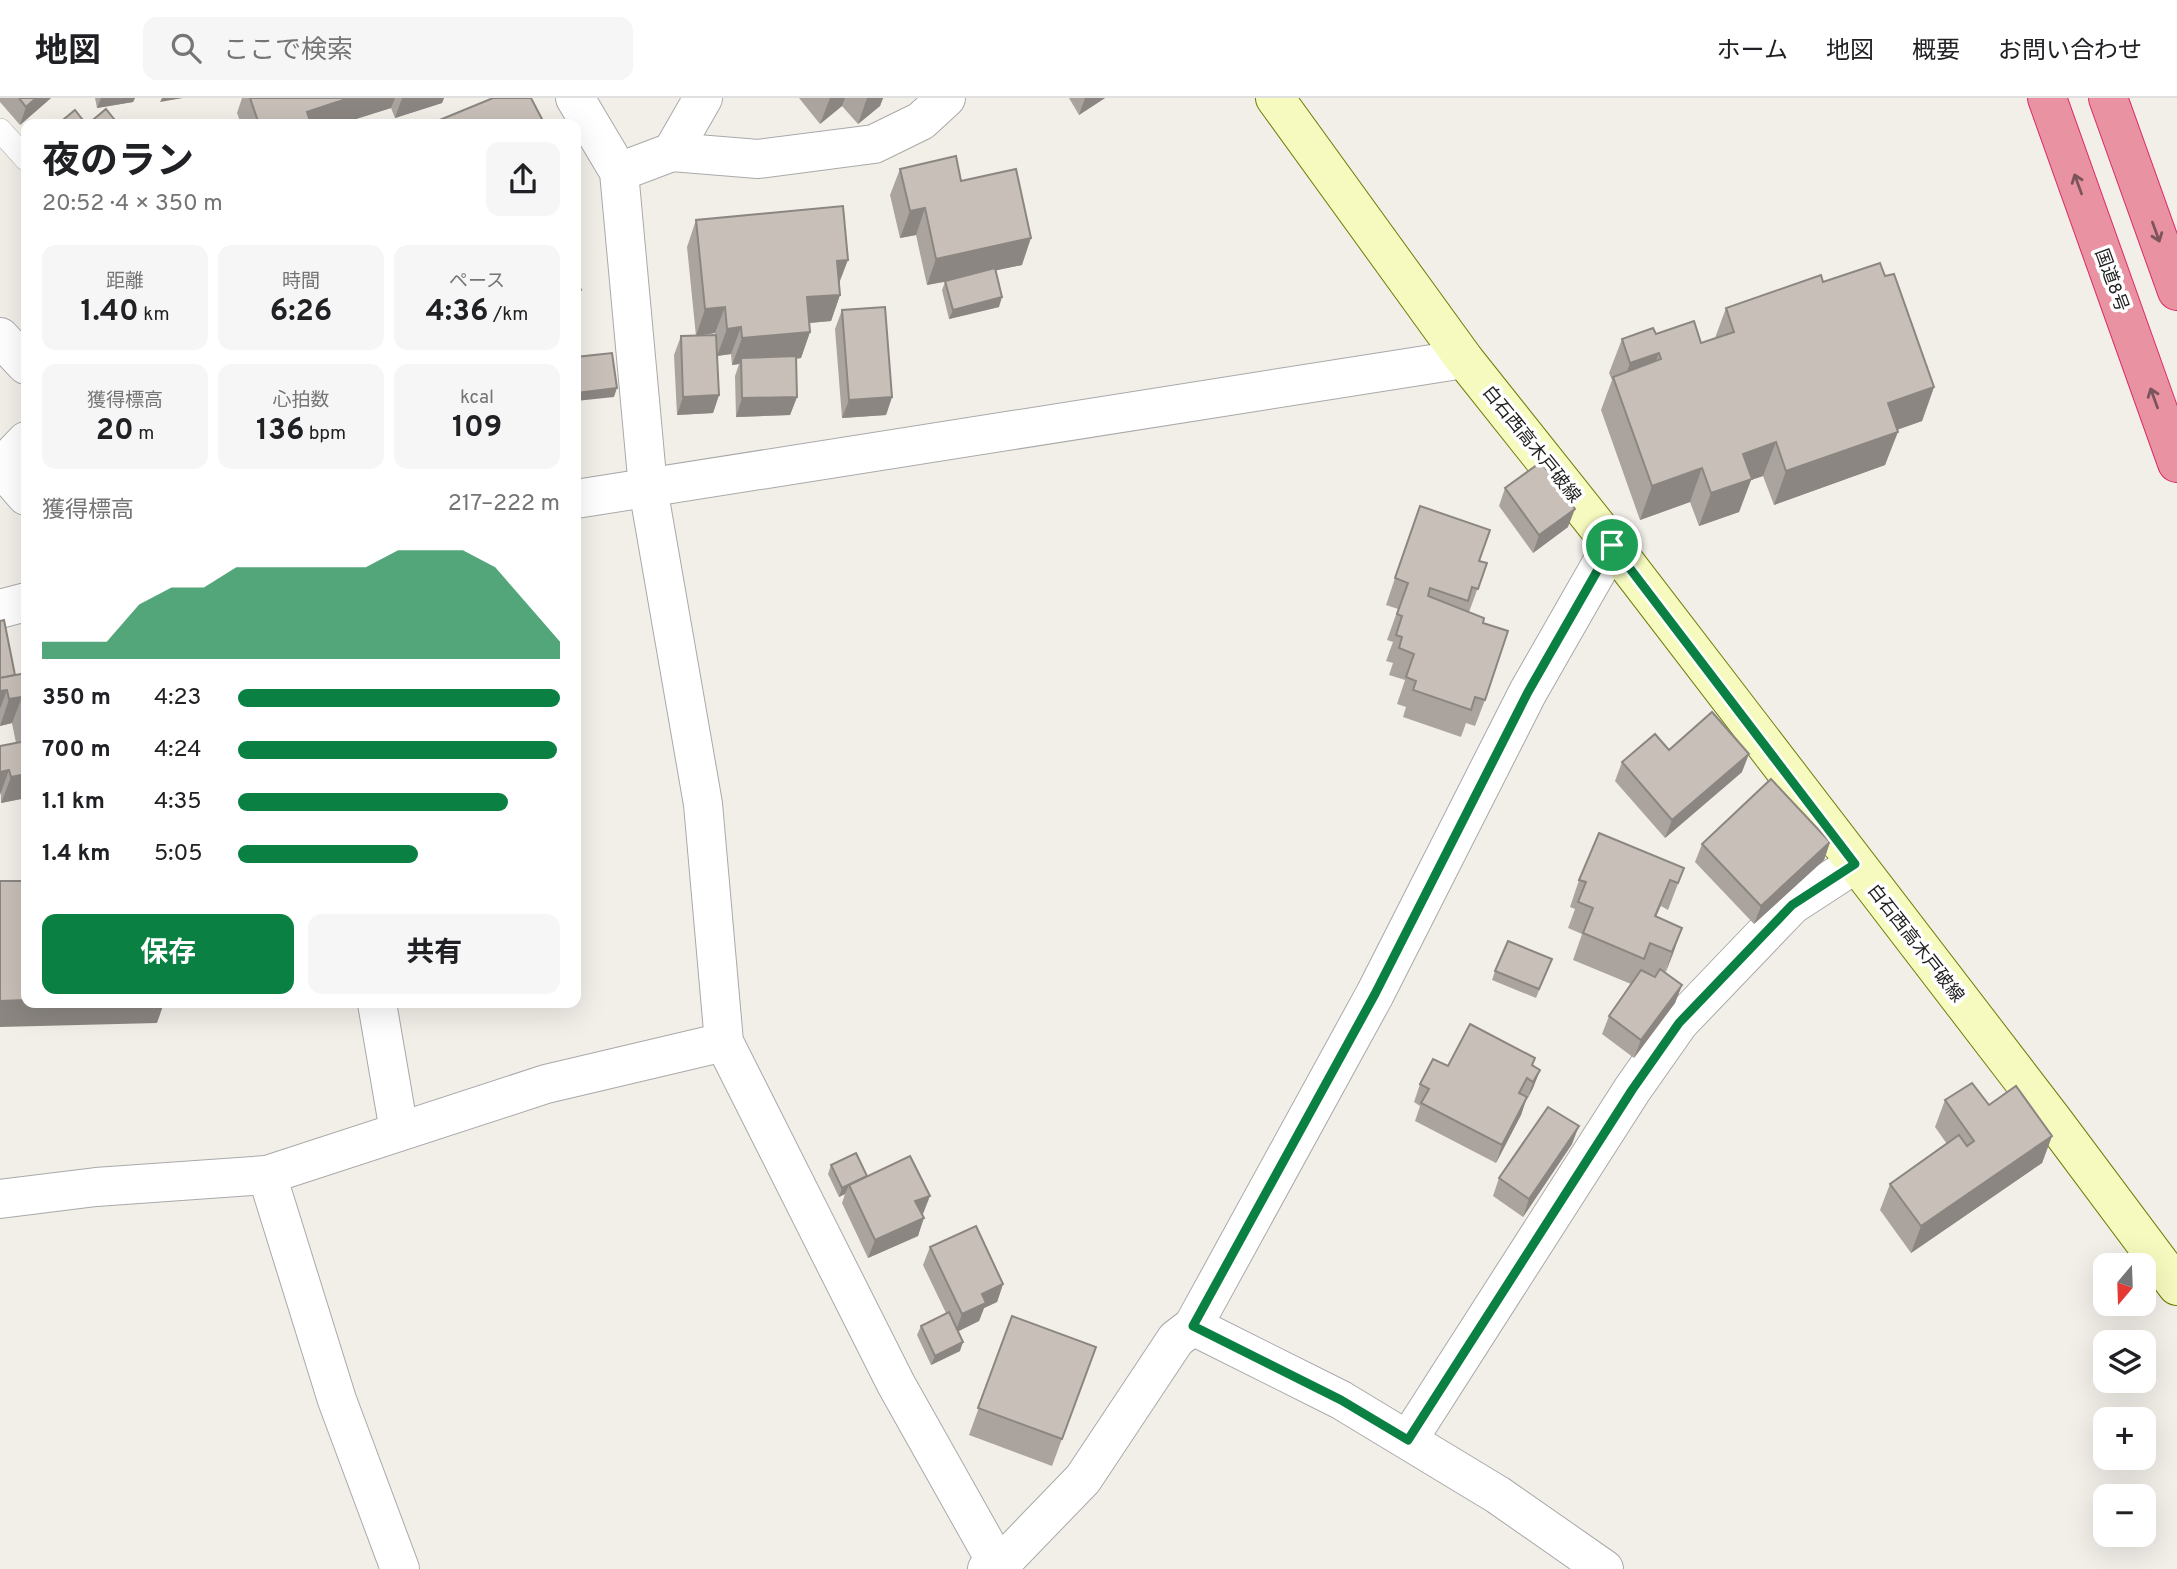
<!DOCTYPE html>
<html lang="ja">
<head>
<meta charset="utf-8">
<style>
	:root { --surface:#fff; --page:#f6f6f6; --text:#202124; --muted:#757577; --line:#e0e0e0; --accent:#0b8043 }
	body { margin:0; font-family:Overpass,"Noto Sans JP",sans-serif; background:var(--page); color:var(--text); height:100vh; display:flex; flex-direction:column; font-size:26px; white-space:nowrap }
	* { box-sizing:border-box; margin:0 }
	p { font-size:23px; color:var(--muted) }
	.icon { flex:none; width:38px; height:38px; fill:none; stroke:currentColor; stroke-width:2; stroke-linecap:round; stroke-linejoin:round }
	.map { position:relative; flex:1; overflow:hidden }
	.drawer { position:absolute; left:21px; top:21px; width:560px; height:889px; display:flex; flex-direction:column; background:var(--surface); border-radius:14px; box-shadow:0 7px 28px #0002 }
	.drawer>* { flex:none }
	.needle { width:46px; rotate:199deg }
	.controls { position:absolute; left:2093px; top:1155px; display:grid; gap:14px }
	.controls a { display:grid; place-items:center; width:63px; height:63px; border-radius:14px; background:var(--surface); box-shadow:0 7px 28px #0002; font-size:35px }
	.pin { position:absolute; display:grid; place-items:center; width:60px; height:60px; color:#fff; margin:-30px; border:4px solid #fff; border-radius:50%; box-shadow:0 2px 7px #0007 }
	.round { display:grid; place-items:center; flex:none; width:74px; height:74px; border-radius:14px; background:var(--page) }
	.summary { display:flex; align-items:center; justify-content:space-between; height:119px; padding:0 21px }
	h1 { font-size:38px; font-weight:700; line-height:52px }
	.stats { display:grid; grid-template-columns:repeat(3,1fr); gap:10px; height:119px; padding:7px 21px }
	.stats div { display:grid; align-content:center; border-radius:14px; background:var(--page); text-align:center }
	.stats b { font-size:30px; font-weight:700 }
	.stats small { font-size:19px; font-weight:400 }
	.stats p { font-size:19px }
	.chart { height:196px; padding:14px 21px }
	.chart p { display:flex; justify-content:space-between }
	.chart svg { width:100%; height:126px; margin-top:7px; fill:var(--accent); opacity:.7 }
	.cta { display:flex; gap:14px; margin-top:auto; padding:14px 21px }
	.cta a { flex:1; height:80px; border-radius:14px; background:var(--accent); color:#fff; font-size:28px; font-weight:700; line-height:80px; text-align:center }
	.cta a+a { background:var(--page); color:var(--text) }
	ul { padding:0 21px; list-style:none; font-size:23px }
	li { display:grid; grid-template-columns:112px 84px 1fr; align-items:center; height:52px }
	li i { height:18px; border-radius:9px; background:var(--accent) }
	header { display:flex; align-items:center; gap:42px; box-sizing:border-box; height:98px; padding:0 35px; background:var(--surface); border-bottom:2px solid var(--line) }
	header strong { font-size:33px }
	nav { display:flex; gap:38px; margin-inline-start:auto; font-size:24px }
	.search { width:490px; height:63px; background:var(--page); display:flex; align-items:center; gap:18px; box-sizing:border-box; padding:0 24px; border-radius:14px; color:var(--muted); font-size:26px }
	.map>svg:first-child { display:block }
</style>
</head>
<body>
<header>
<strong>地図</strong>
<div class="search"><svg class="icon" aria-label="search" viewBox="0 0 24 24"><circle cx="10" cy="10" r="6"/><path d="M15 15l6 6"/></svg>ここで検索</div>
<nav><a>ホーム</a><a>地図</a><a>概要</a><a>お問い合わせ</a></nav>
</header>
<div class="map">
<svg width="2177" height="1471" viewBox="0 0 2177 1471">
	<rect width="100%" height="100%" fill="#f2efe9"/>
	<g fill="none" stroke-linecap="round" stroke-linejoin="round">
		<defs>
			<path id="lane" d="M 0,32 L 26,61"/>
			<g id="street">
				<path d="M 575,0 L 619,74 L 648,390 L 703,706 L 724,944 L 896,1286 L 1000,1471"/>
				<path d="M 672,54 L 703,0"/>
				<path d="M 619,74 L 672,54 L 758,61 L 874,46 L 921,23 L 946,0"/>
				<path d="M 0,239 L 26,267"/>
				<path d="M 26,343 L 1,369 L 26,398"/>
				<path d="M 576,401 L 1464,261"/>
				<path d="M 0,511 L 26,504"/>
				<path d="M 377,905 L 399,1033"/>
				<path d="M 267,1077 L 337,1302 L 400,1471"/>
				<path d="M 0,1101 L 96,1089 L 267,1077 L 546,986 L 724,944"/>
				<path d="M 1193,1228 L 1341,1302 L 1498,1397 L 1604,1471"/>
				<path d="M 1408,1342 L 1632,992 L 1679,925 L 1792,807 L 1855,766"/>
				<path d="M 987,1471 L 999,1468 L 1083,1381 L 1176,1241 L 1193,1228 L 1375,896 L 1528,594 L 1612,447"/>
			</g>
			<path id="secondary" d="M 1275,0 L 1464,261 L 1612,447 L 2053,1022 L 2177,1188"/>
			<g id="highway">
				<path d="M 2047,0 L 2177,365"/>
				<path d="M 2108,0 L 2177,193"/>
			</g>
		</defs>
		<use href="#lane" stroke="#a9a9a9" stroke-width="24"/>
		<use href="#street" stroke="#a9a9a9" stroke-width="40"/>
		<use href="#secondary" stroke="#707d05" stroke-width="40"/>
		<use href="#highway" stroke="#dc2a67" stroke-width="40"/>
		<use href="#lane" stroke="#fff" stroke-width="23"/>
		<use href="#street" stroke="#fff" stroke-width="38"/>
		<use href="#secondary" stroke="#f7fabf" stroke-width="38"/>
		<use href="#highway" stroke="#e892a2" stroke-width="38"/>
	</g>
	<g fill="#aba49e" fill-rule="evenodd">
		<path d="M 0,0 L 51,0 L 20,27 L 0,4 Z"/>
		<path d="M 95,0 L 135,0 L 133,4 L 97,10 Z"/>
		<path d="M 242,0 L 444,0 L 442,5 L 395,20 L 391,10 L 340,26 L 241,26 L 237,15 Z"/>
		<path d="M 799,0 L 883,0 L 880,8 L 858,26 L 842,8 L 820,26 Z"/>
		<path d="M 1069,0 L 1105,0 L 1079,17 Z"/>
		<path d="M 900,71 L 961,83 L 1022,167 L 996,172 L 999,209 L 949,221 L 942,192 L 945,184 L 927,187 L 916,137 L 900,140 L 890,97 Z"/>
		<path d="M 696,122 L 839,186 L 840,197 L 831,223 L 809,225 L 810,234 L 801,260 L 796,261 L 797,299 L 790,317 L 736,319 L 735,278 L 739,266 L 732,267 L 731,256 L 717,258 L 719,297 L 713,315 L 677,317 L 674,257 L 681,238 L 715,237 L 715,235 L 696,238 L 687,149 Z"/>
		<path d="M 1885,178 L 1934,289 L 1922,323 L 1897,332 L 1885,367 L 1774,407 L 1763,378 L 1751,382 L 1739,414 L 1699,428 L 1690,404 L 1640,422 L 1601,312 L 1612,282 L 1609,275 L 1622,241 L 1656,236 L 1701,245 L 1715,240 L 1726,210 L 1823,184 Z"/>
		<path d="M 842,212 L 892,299 L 886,317 L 842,320 L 835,231 Z"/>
		<path d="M 1505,390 L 1568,429 L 1533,455 L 1499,408 Z"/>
		<path d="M 1410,435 L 1487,465 L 1469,514 L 1483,525 L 1485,602 L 1475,628 L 1466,625 L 1461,639 L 1403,619 L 1406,609 L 1397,606 L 1405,582 L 1389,577 L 1393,565 L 1386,563 L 1393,544 L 1387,542 L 1398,511 L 1386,507 Z"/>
		<path d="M 0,523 L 15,577 L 26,575 L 26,700 L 1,705 L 0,648 L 16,645 L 12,625 L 0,628 Z"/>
		<path d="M 1622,664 L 1742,674 L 1665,740 L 1615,683 Z"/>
		<path d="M 1830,744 L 1824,762 L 1754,826 L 1695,764 L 1702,746 Z"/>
		<path d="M 1684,770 L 1668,812 L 1661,808 L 1656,819 L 1682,830 L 1665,874 L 1682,887 L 1675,905 L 1634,960 L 1602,936 L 1609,918 L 1631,886 L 1573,862 L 1582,836 L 1568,830 L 1575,811 L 1570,809 L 1579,782 ZM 1641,872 L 1656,878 L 1655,879 L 1640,874 Z"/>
		<path d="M 1552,861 L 1536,900 L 1492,882 L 1495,873 Z"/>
		<path d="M 1448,968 L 1532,968 L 1540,972 L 1533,990 L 1526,1002 L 1521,1017 L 1496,1065 L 1415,1023 L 1420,1008 L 1414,1004 L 1420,986 Z"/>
		<path d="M 1945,1002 L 1989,1007 L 2052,1038 L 2042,1065 L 1911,1155 L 1880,1112 L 1890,1086 L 1947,1046 L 1935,1029 Z"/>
		<path d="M 1572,1046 L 1523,1119 L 1493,1098 L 1499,1080 Z"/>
		<path d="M 831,1067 L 867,1078 L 923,1116 L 918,1138 L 868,1160 L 842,1105 L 845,1096 L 839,1099 L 828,1076 Z"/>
		<path d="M 930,1149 L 1003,1186 L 997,1204 L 984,1210 L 979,1223 L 958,1233 L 960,1253 L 931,1267 L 917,1237 L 921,1228 L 946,1215 L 923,1167 Z"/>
		<path d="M 1012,1218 L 1096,1249 L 1052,1368 L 969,1337 Z"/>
	</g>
	<g fill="#8b8681">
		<path d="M 36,0 L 51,0 L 20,27 L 26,9 Z"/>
		<path d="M 101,0 L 135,0 L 133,4 L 97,10 Z"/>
		<path d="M 162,0 L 183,0 L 160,4 Z"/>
		<path d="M 349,0 L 395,0 L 391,10 L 340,26 L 302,26 L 307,14 Z"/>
		<path d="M 402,0 L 444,0 L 442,5 L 395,20 Z"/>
		<path d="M 830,0 L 845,0 L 842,8 L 820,26 Z"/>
		<path d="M 867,0 L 883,0 L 880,8 L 858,26 Z"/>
		<path d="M 1085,0 L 1105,0 L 1079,17 Z"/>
		<path d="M 925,110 L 916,137 L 900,140 L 910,113 Z"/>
		<path d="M 1031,140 L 1022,167 L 927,187 L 936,161 Z"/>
		<path d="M 848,162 L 838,188 L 837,163 Z"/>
		<path d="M 581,192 L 576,206 L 576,195 Z"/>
		<path d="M 840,197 L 831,223 L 797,226 L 807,199 Z"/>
		<path d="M 1002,199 L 999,209 L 949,221 L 953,212 Z"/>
		<path d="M 725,209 L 715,235 L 696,238 L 705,211 Z"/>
		<path d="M 741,229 L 731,256 L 717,258 L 727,231 Z"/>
		<path d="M 810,234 L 801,260 L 741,266 L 741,260 L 739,266 L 732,267 L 742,240 Z"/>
		<path d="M 1659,255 L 1646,289 L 1619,295 L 1630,265 Z"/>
		<path d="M 1934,289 L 1922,323 L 1876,339 L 1888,305 Z"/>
		<path d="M 617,290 L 614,299 L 576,303 L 576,295 Z"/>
		<path d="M 719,297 L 713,315 L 677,317 L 683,299 Z"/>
		<path d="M 797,299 L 790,317 L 736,319 L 742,300 Z"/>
		<path d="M 892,299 L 886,317 L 842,320 L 849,302 Z"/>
		<path d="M 1898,334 L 1885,367 L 1774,407 L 1786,373 Z"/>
		<path d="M 1776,344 L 1763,378 L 1751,382 L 1739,414 L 1699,428 L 1711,395 L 1743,356 Z"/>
		<path d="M 1702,370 L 1690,404 L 1640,422 L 1652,388 Z"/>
		<path d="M 1575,411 L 1568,429 L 1533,455 L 1539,437 Z"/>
		<path d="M 16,579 L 7,592 L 0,611 L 0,582 Z"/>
		<path d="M 22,599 L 12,625 L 0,628 L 9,601 Z"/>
		<path d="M 1749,656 L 1742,674 L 1665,740 L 1672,722 Z"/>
		<path d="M 9,672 L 0,697 L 0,674 Z"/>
		<path d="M 26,676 L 26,700 L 1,705 L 11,679 Z"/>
		<path d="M 1830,744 L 1824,762 L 1754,826 L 1761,808 Z"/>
		<path d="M 1682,830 L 1673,856 L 1663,881 L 1672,854 Z"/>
		<path d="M 1682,887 L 1675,905 L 1634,960 L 1641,942 Z"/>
		<path d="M 26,902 L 26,905 L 164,905 L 157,925 L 0,929 L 0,903 Z"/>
		<path d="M 1540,972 L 1533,990 L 1527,1002 L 1533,984 Z"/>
		<path d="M 1527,999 L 1521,1017 L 1496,1065 L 1502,1047 Z"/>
		<path d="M 1579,1028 L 1572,1046 L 1523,1119 L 1529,1101 Z"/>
		<path d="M 2052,1038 L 2042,1065 L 1911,1155 L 1921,1128 Z"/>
		<path d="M 849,1087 L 845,1096 L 839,1099 L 842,1090 Z"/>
		<path d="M 930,1098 L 923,1116 L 909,1121 L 915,1103 Z"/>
		<path d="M 924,1120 L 918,1138 L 868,1160 L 875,1142 Z"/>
		<path d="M 1003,1186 L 997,1204 L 984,1210 L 979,1223 L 955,1235 L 962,1216 L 982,1196 Z"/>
		<path d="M 963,1244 L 960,1253 L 931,1267 L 935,1258 Z"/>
	</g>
	<g fill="#c7bfb8" stroke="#8b8681" stroke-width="2">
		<path d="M 19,0 L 36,0 L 26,9 Z"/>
		<path d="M 250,0 L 349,0 L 307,14 L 311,26 L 259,26 Z"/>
		<path d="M 493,0 L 531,0 L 543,23 L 535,26 L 430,26 Z"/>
		<path d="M 106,11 L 118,26 L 88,26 Z"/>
		<path d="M 75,12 L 86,26 L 58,26 Z"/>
		<path d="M 956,58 L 961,83 L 1016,71 L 1031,140 L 936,161 L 925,110 L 910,113 L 900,71 Z"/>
		<path d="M 843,108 L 848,162 L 837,163 L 840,197 L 807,199 L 810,234 L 742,240 L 741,229 L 727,231 L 725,209 L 705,211 L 696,122 Z"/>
		<path d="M 1880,165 L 1885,178 L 1894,176 L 1934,289 L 1888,305 L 1898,334 L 1786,373 L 1776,344 L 1743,356 L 1752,381 L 1711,395 L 1702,370 L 1652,388 L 1613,279 L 1661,261 L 1659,255 L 1630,265 L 1622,241 L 1653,230 L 1656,236 L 1694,223 L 1701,245 L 1734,234 L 1726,210 L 1821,177 L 1823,184 Z"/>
		<path d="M 995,170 L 1002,199 L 953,212 L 945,183 Z"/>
		<path d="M 576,183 L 581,192 L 576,195 Z"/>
		<path d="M 885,209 L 892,299 L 849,302 L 842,212 Z"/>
		<path d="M 716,237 L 719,297 L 683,299 L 681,238 Z"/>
		<path d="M 612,255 L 617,290 L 576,295 L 576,259 Z"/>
		<path d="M 796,258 L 797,299 L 742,300 L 741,260 Z"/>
		<path d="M 1541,364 L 1575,411 L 1539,437 L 1505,390 Z"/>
		<path d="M 1420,408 L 1490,432 L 1479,463 L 1487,465 L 1478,491 L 1472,489 L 1468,503 L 1430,490 L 1428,498 L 1484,520 L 1483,525 L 1508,533 L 1485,602 L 1475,599 L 1471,612 L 1413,592 L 1416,583 L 1406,579 L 1414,556 L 1399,550 L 1402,539 L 1396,537 L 1402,518 L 1397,516 L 1408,485 L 1395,480 Z"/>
		<path d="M 4,522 L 15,577 L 0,580 L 0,523 Z"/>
		<path d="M 26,575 L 26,621 L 22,599 L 9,601 L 7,592 L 0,593 L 0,580 Z"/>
		<path d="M 1712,614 L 1749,656 L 1672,722 L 1622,664 L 1655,636 L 1669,652 Z"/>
		<path d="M 26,643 L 26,676 L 11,679 L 9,672 L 0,674 L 0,648 Z"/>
		<path d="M 1771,681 L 1830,744 L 1761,808 L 1702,746 Z"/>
		<path d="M 1599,735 L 1684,770 L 1678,785 L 1670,782 L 1655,818 L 1682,830 L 1672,854 L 1650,845 L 1644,861 L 1583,835 L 1593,810 L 1578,804 L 1586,784 L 1579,782 Z"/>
		<path d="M 0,783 L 26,783 L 26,902 L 0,903 Z"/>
		<path d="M 1508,843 L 1552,861 L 1539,891 L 1495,873 Z"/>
		<path d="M 1660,871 L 1682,887 L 1641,942 L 1609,918 L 1641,872 L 1655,879 Z"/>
		<path d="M 1470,926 L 1535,960 L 1532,967 L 1540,972 L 1533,984 L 1527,980 L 1519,995 L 1527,999 L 1502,1047 L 1421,1005 L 1429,991 L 1420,986 L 1433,961 L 1448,968 Z"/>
		<path d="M 1972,985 L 1989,1007 L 2016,988 L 2052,1038 L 1921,1128 L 1890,1086 L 1959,1037 L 1967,1048 L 1974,1043 L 1945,1002 Z"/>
		<path d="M 1548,1009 L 1579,1028 L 1529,1101 L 1499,1080 Z"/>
		<path d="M 856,1055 L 867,1078 L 842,1090 L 831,1067 Z"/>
		<path d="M 910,1058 L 930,1098 L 915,1103 L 924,1120 L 875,1142 L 849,1087 Z"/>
		<path d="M 976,1128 L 1003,1186 L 982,1196 L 986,1205 L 962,1216 L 930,1149 Z"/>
		<path d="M 949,1214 L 963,1244 L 935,1258 L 921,1228 Z"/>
		<path d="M 1012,1218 L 1096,1249 L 1062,1341 L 978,1310 Z"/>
	</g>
	<defs><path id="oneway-shaft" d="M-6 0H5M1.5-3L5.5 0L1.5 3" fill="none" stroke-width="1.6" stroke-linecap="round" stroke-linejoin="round" transform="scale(1.75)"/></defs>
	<g stroke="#7b545c">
		<use href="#oneway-shaft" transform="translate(2078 86) rotate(-110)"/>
		<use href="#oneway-shaft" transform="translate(2156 134) rotate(70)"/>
		<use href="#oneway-shaft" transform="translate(2154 300) rotate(-110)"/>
	</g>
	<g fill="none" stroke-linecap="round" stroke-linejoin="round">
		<defs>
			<path id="route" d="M 1612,447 L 1855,766 L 1792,807 L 1679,925 L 1632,992 L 1408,1342 L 1341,1302 L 1193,1228 L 1375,896 L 1528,594 Z"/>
		</defs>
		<use href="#route" stroke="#fff" stroke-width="14"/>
		<use href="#route" stroke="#0b8043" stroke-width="9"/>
	</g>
	<g text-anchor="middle" stroke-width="7" stroke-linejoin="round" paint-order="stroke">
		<g font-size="18" fill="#222" stroke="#fff">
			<text transform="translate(2112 182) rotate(70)" y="6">国道8号</text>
			<text transform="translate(1532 346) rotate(51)" y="6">白石西高木戸破線</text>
			<text transform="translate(1916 845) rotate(52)" y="6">白石西高木戸破線</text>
		</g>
	</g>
</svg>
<div class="controls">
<a><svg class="needle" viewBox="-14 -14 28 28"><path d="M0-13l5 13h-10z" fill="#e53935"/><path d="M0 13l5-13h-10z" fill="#757577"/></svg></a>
<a><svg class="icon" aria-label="layers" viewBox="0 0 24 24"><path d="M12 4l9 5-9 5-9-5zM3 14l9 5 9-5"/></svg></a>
<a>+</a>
<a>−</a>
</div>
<div class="pin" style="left:1612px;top:447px;background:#1e9e55"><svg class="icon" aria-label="arrive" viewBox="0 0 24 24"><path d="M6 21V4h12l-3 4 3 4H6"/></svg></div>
<section class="drawer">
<div class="summary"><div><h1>夜のラン</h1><p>20:52 · 4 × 350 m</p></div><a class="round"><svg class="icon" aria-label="share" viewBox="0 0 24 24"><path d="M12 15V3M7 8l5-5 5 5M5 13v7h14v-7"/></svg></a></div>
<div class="stats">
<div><p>距離</p><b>1.40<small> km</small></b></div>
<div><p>時間</p><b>6:26</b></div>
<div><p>ペース</p><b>4:36<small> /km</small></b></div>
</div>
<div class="stats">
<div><p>獲得標高</p><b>20<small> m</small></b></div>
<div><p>心拍数</p><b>136<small> bpm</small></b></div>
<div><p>kcal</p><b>109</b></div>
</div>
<div class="chart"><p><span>獲得標高</span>217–222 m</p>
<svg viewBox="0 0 160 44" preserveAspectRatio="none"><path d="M0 44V38L10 38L20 38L30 25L40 19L50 19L60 12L70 12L80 12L90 12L100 12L110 6L120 6L130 6L140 12L150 25L160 38V44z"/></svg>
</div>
<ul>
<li><b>350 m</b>4:23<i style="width:100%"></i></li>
<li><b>700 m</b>4:24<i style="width:99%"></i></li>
<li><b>1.1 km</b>4:35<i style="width:84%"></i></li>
<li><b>1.4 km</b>5:05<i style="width:56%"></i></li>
</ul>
<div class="cta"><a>保存</a><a>共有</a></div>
</section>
</div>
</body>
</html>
